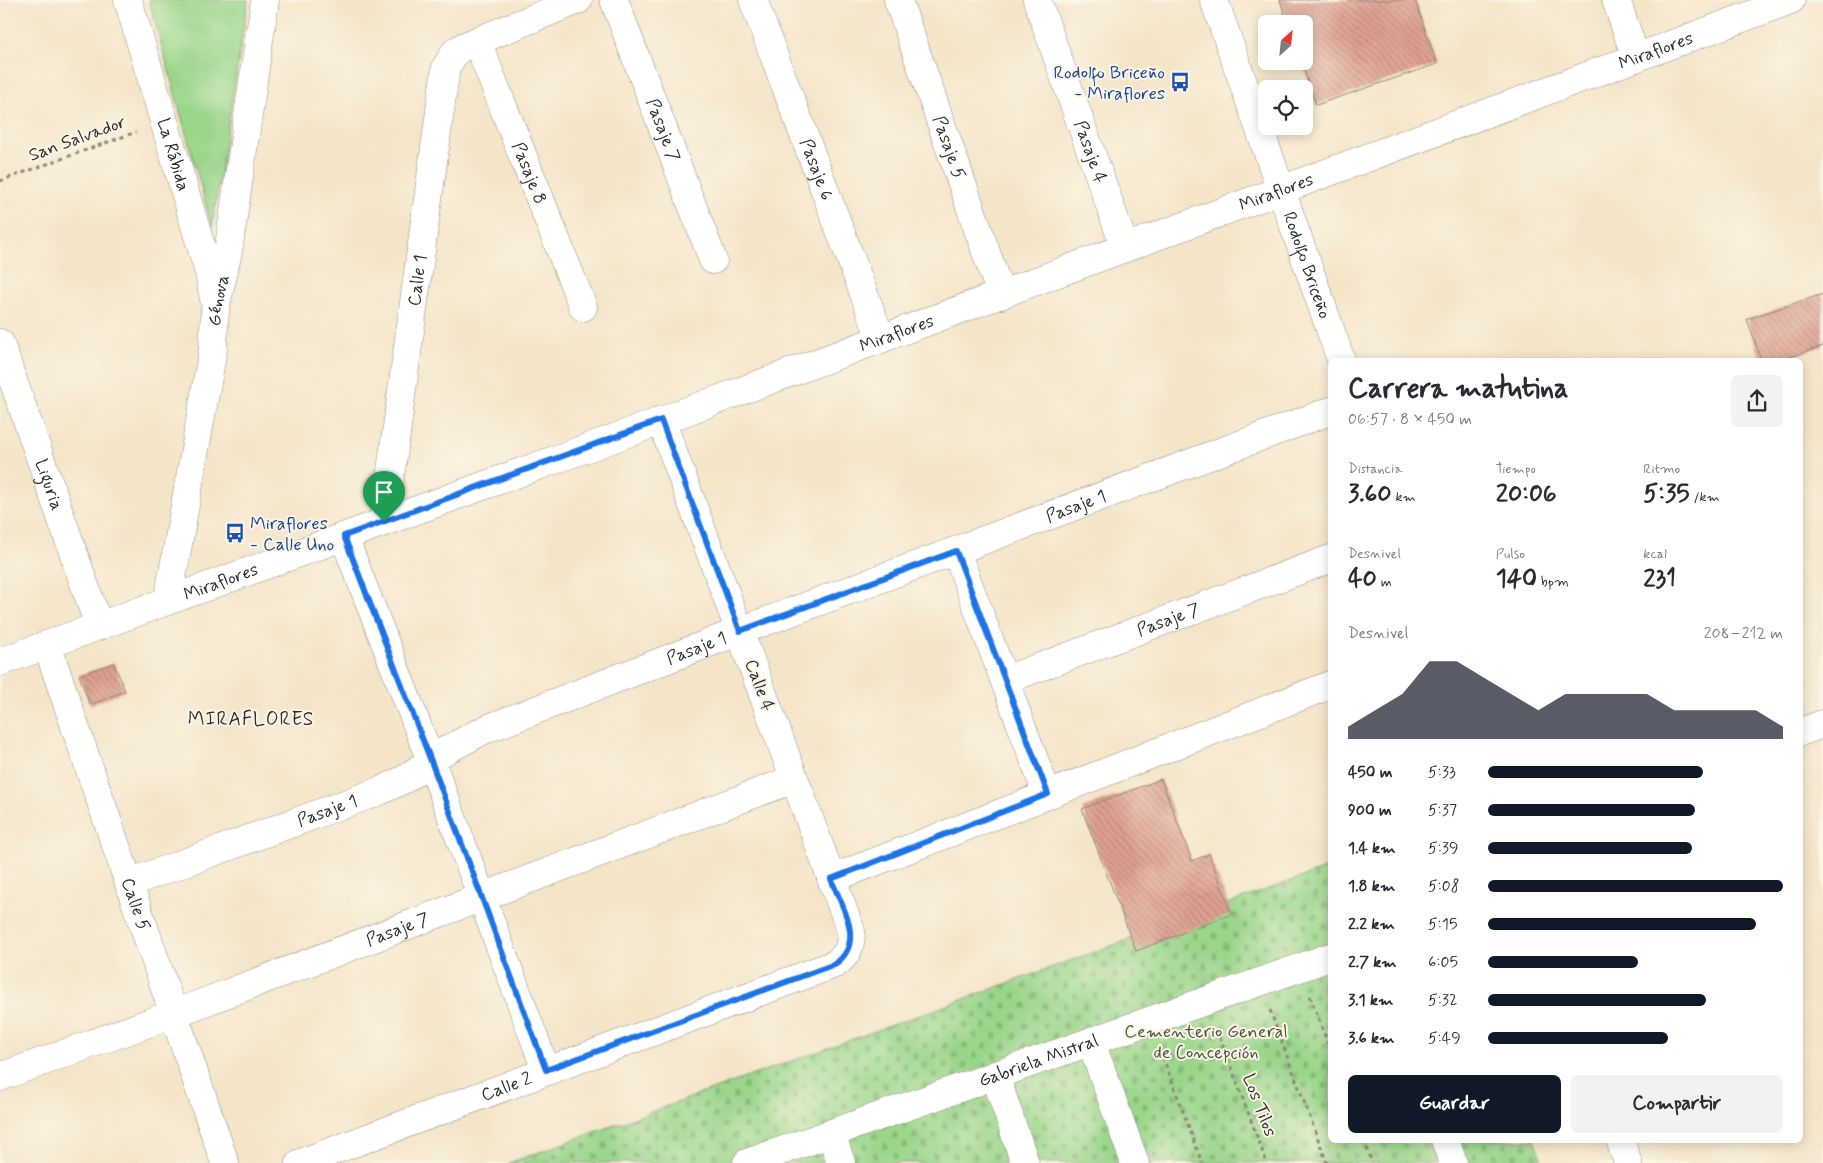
<!DOCTYPE html>
<html lang="es">
<head>
<meta charset="utf-8">
<style>
	:root { --surface:#fff; --page:#f2f2f3; --text:#2b2b33; --muted:#7c7c81; --accent:#111827 }
	body { margin:0; font-family:Mynerve,sans-serif; background:var(--page); color:var(--text); height:100vh; display:flex; flex-direction:column; font-size:19px; white-space:nowrap }
	* { box-sizing:border-box; margin:0 }
	p { font-size:16px; color:var(--muted) }
	.icon { flex:none; width:28px; height:28px; fill:none; stroke:currentColor; stroke-width:2; stroke-linecap:round; stroke-linejoin:round }
	.map { position:relative; flex:1; overflow:hidden }
	.side { position:absolute; left:1328px; top:358px; width:475px; height:785px; display:flex; flex-direction:column; background:var(--surface); border-radius:8px; box-shadow:0 2px 12px #0003 }
	.side>* { flex:none }
	.needle { width:32px; rotate:27deg }
	.fabs { position:absolute; left:1258px; top:15px; display:grid; gap:10px }
	.fabs a { display:grid; place-items:center; width:55px; height:55px; border-radius:8px; background:var(--surface); box-shadow:0 2px 12px #0003; font-size:25px }
	.pin { position:absolute; display:grid; place-items:center; width:42px; height:42px; color:#fff; margin:-51px -21px; border-radius:50% 50% 50% 0; rotate:-45deg; box-shadow:0 0 5px #0007 }
	.pin .icon { rotate:45deg }
	.round { display:grid; place-items:center; flex:none; width:52px; height:52px; border-radius:8px; background:var(--page) }
	.overview { display:flex; align-items:center; justify-content:space-between; height:85px; padding:0 20px }
	h1 { font-size:28px; font-weight:800; line-height:38px }
	.metrics { display:grid; grid-template-columns:repeat(3,1fr); gap:8px; height:85px; padding:5px 20px }
	.metrics div { display:grid; align-content:center }
	.metrics b { font-size:25px; font-weight:800 }
	.metrics small { font-size:14px; font-weight:400 }
	.metrics p { font-size:14px }
	.chart { height:140px; padding:10px 20px }
	.chart p { display:flex; justify-content:space-between }
	.chart svg { width:100%; height:90px; margin-top:5px; fill:var(--accent); opacity:.7 }
	.primary-button { display:flex; gap:10px; margin-top:auto; padding:10px 20px }
	.primary-button a { flex:1; height:58px; border-radius:8px; background:var(--accent); color:#fff; font-size:20px; font-weight:800; line-height:58px; text-align:center }
	.primary-button a+a { background:var(--page); color:var(--text) }
	ul { padding:0 20px; list-style:none; font-size:16px }
	li { display:grid; grid-template-columns:80px 60px 1fr; align-items:center; height:38px }
	li i { height:12px; border-radius:6px; background:var(--accent) }
	.map>svg:first-child { display:block }
</style>
</head>
<body>
<div class="map">
<svg width="1823" height="1163" viewBox="0 0 1823 1163">
	<defs>
		<pattern id="cemetery-stones" width="16" height="16" patternUnits="userSpaceOnUse" patternTransform="scale(1.25)"><rect width="16" height="16" fill="#9ad68a"/><path d="M2 7V4a2 2 0 0 1 4 0v3zM10 15v-3a2 2 0 0 1 4 0v3z" fill="#85b877"/></pattern>
		<pattern id="building-back-hatch" width="6" height="6" patternUnits="userSpaceOnUse" patternTransform="scale(1.25)"><rect width="6" height="6" fill="#dfa191"/><path d="M-1 5l2 2M0 0l6 6M5-1l2 2" fill="none" stroke="#b58377"/></pattern>
	</defs>
	<rect width="100%" height="100%" fill="#fcf5e5"/>
	<filter id="ink" filterUnits="userSpaceOnUse"><feTurbulence type="fractalNoise" baseFrequency=".02" numOctaves="2"/><feDisplacementMap in="SourceGraphic" scale="10" xChannelSelector="R" yChannelSelector="G"/><feConvolveMatrix kernelMatrix="1 2 1 2 8 2 1 2 1" color-interpolation-filters="sRGB"/></filter>
	<filter id="wash" filterUnits="userSpaceOnUse"><feTurbulence type="fractalNoise" baseFrequency=".0096" numOctaves="4" result="noise"/><feDisplacementMap in="SourceGraphic" scale="20" xChannelSelector="R" yChannelSelector="G"/><feGaussianBlur stdDeviation="1.12" result="paint"/><feColorMatrix in="noise" values="0 0 0 0 0 0 0 0 0 0 0 0 0 0 0 0 0 1.4 0 .05"/><feComposite in="paint" operator="in"/></filter>
	<g filter="url(#wash)">
		<rect width="100%" height="100%" fill="#f4e5c9"/>
		<path fill="url(#cemetery-stones)" stroke="#62805a" d="M 1330,867 L 1330,1140 L 1534,1140 L 1543,1163 L 509,1163 Z"/>
		<path fill="#9ad68a" stroke="#62805a" d="M 149,0 L 248,0 L 212,227 Z"/>
		<g id="blocks">
			<g fill="url(#building-back-hatch)">
				<path d="M 1280,0 L 1415,0 L 1437,64 L 1316,105 L 1301,61 L 1304,61 L 1304,24 L 1288,24 Z"/>
				<path d="M 1823,294 L 1823,346 L 1781,360 L 1761,360 L 1747,319 Z"/>
				<path d="M 114,663 L 125,691 L 90,705 L 79,675 Z"/>
				<path d="M 1161,779 L 1192,861 L 1209,854 L 1232,914 L 1136,951 L 1082,809 Z"/>
			</g>
		</g>
	</g>
	<g filter="url(#ink)">
		<use href="#blocks" fill-opacity="0" stroke="#90887a" stroke-width="1"/>
		<g fill="none" stroke-linecap="round" stroke-linejoin="round">
			<defs>
				<g id="minor">
					<path id="s1" d="M 128,0 L 209,273 L 214,299"/>
					<path id="s2" d="M 614,0 L 713,260"/>
					<path id="s3" d="M 753,0 L 881,339"/>
					<path id="s4" d="M 898,0 L 1001,295"/>
					<path id="s5" d="M 1037,0 L 1125,248"/>
					<path id="s6" d="M 1214,0 L 1341,360"/>
					<path d="M 1616,0 L 1636,58"/>
					<path id="s7" d="M 477,41 L 583,307"/>
					<path id="s8" d="M 0,343 L 99,626"/>
					<path id="s9" d="M 384,522 L 446,67 L 456,51 L 465,46 L 578,0"/>
					<path d="M 344,537 L 431,761 L 546,1070"/>
					<path d="M 956,551 L 1047,794"/>
					<path id="s10" d="M 168,600 L 213,349 L 215,310 L 228,252 L 265,0"/>
					<path id="s11" d="M 47,645 L 225,1163"/>
					<path id="s12" d="M 0,662 L 620,436 L 1791,0"/>
					<path id="s13" d="M 1005,680 L 1330,559"/>
					<path d="M 1800,732 L 1823,724"/>
					<path d="M 831,879 L 1330,685"/>
					<path id="s14" d="M 129,883 L 380,791 L 405,779 L 441,753 L 484,730 L 740,631 L 1330,411"/>
					<path d="M 1091,1042 L 1135,1163"/>
					<path d="M 995,1075 L 1025,1163"/>
					<path id="s15" d="M 0,1077 L 173,1014 L 794,779"/>
					<path d="M 831,1133 L 841,1163"/>
					<path d="M 1445,1140 L 1453,1163"/>
					<path d="M 1620,1140 L 1628,1163"/>
					<path id="s16" d="M 300,1163 L 835,964 C 848,955 851,947 851,931 L 661,420"/>
					<path id="s17" d="M 747,1163 L 1330,957"/>
				</g>
			</defs>
			<use href="#minor" stroke="#90887a" stroke-width="29"/>
			<g stroke="#90887a" stroke-width="3" stroke-dasharray="4 4" stroke-linecap="butt">
				<path d="M 0,181 L 136,132"/>
				<path d="M 1310,996 L 1330,1049"/>
				<path d="M 1270,1010 L 1327,1163"/>
				<path d="M 1217,1029 L 1267,1163"/>
				<path d="M 1160,1049 L 1202,1163"/>
				<path d="M 1364,1140 L 1372,1163"/>
			</g>
			<use href="#minor" stroke="#fff" stroke-width="28"/>
		</g>
	</g>
	<g fill="none" stroke-linecap="round" stroke-linejoin="round" filter="url(#ink)">
		<defs>
			<path id="route" d="M 661,420 L 740,631 L 956,551 L 1048,794 L 831,879 C 842,907 866,942 835,964 L 546,1070 L 431,761 L 344,536 Z"/>
		</defs>
		<use href="#route" stroke="#fff" stroke-width="10"/>
		<use href="#route" stroke="#1a73e8" stroke-width="6"/>
	</g>
	<defs>
		<symbol id="bus-bare" viewBox="-9 -9 18 18"><path d="M-5-6H5V4H4V6H2V4H-2V6H-4V4H-5ZM-3.5-4V0h7V-4ZM-3.5 1.2v1.5H-2V1.2ZM2 1.2v1.5H3.5V1.2Z" fill="#1a4fb4" stroke="#fcf5e5" stroke-width="2.5" paint-order="stroke"/></symbol>
	</defs>
	<g fill-rule="evenodd">
		<use href="#bus-bare" x="1166" y="68" width="28" height="28"/>
		<use href="#bus-bare" x="221" y="519" width="28" height="28"/>
	</g>
	<g text-anchor="middle" stroke-width="4" stroke-linejoin="round" paint-order="stroke">
		<g font-size="18" fill="#2b2b2b" stroke="#fcf5e5">
			<text dy="6" stroke="none"><textPath href="#s12" startOffset="1765">Miraflores</textPath></text>
			<text dy="6" stroke="none"><textPath href="#s2" startOffset="139">Pasaje 7</textPath></text>
			<text transform="translate(77 138) rotate(-20)" y="6">San Salvador</text>
			<text dy="6" stroke="none"><textPath href="#s4" startOffset="156">Pasaje 5</textPath></text>
			<text dy="6" stroke="none"><textPath href="#s5" startOffset="161">Pasaje 4</textPath></text>
			<text dy="6" stroke="none"><textPath href="#s1" startOffset="161">La Rábida</textPath></text>
			<text dy="6" stroke="none"><textPath href="#s3" startOffset="181">Pasaje 6</textPath></text>
			<text dy="6" stroke="none"><textPath href="#s7" startOffset="142">Pasaje 8</textPath></text>
			<text dy="6" stroke="none"><textPath href="#s12" startOffset="1360">Miraflores</textPath></text>
			<text dy="6" stroke="none"><textPath href="#s6" startOffset="281">Rodolfo Briceño</textPath></text>
			<text dy="6" stroke="none"><textPath href="#s9" startOffset="244">Calle 1</textPath></text>
			<text dy="6" stroke="none"><textPath href="#s10" startOffset="304">Génova</textPath></text>
			<text dy="6" stroke="none"><textPath href="#s12" startOffset="955">Miraflores</textPath></text>
			<text dy="6" stroke="none"><textPath href="#s8" startOffset="150">Liguria</textPath></text>
			<text dy="6" stroke="none"><textPath href="#s14" startOffset="1021">Pasaje 1</textPath></text>
			<text dy="6" stroke="none"><textPath href="#s12" startOffset="235">Miraflores</textPath></text>
			<text dy="6" stroke="none"><textPath href="#s13" startOffset="174">Pasaje 7</textPath></text>
			<text dy="6" stroke="none"><textPath href="#s14" startOffset="616">Pasaje 1</textPath></text>
			<text transform="translate(760 685) rotate(70)" y="6">Calle 4</text>
			<text dy="6" stroke="none"><textPath href="#s14" startOffset="211">Pasaje 1</textPath></text>
			<text dy="6" stroke="none"><textPath href="#s11" startOffset="274">Calle 5</textPath></text>
			<text dy="6" stroke="none"><textPath href="#s15" startOffset="424">Pasaje 7</textPath></text>
			<text dy="6" stroke="none"><textPath href="#s17" startOffset="309">Gabriela Mistral</textPath></text>
			<text dy="6" stroke="none"><textPath href="#s16" startOffset="220">Calle 2</textPath></text>
			<text transform="translate(1260 1105) rotate(69)" y="6">Los Tilos</text>
		</g>
		<g font-size="18" fill="#164399" stroke="#fcf5e5" text-anchor="end">
			<text x="1165" y="78">Rodolfo Briceño<tspan x="1165" dy="21">- Miraflores</tspan></text>
			<text x="250" y="529" text-anchor="start">Miraflores<tspan x="250" dy="21">- Calle Uno</tspan></text>
		</g>
		<g font-size="18" fill="#475643" stroke="#fcf5e5">
			<text x="1206" y="1037">Cementerio General<tspan x="1206" dy="21">de Concepción</tspan></text>
		</g>
		<g font-size="19" letter-spacing="1" fill="#2b2b2b" stroke="#fcf5e5">
			<text x="251" y="725">MIRAFLORES</text>
		</g>
	</g>
</svg>
<div class="fabs">
<a><svg class="needle" viewBox="-14 -14 28 28"><path d="M0-13l5 13h-10z" fill="#e53935"/><path d="M0 13l5-13h-10z" fill="#7c7c81"/></svg></a>
<a><svg class="icon" aria-label="locate" viewBox="0 0 24 24"><circle cx="12" cy="12" r="6"/><path d="M12 2v4M12 18v4M2 12h4M18 12h4"/></svg></a>
</div>
<div class="pin" style="left:384px;top:522px;background:#1e9e55"><svg class="icon" aria-label="arrive" viewBox="0 0 24 24"><path d="M6 21V4h12l-3 4 3 4H6"/></svg></div>
<section class="side">
<div class="overview"><div><h1>Carrera matutina</h1><p>06:57 · 8 × 450 m</p></div><a class="round"><svg class="icon" aria-label="share" viewBox="0 0 24 24"><path d="M12 15V3M7 8l5-5 5 5M5 13v7h14v-7"/></svg></a></div>
<div class="metrics">
<div><p>Distancia</p><b>3.60<small> km</small></b></div>
<div><p>Tiempo</p><b>20:06</b></div>
<div><p>Ritmo</p><b>5:35<small> /km</small></b></div>
</div>
<div class="metrics">
<div><p>Desnivel</p><b>40<small> m</small></b></div>
<div><p>Pulso</p><b>140<small> bpm</small></b></div>
<div><p>kcal</p><b>231</b></div>
</div>
<div class="chart"><p><span>Desnivel</span>208–212 m</p>
<svg viewBox="0 0 160 44" preserveAspectRatio="none"><path d="M0 44V38L10 30L20 22L30 6L40 6L50 14L60 22L70 30L80 22L90 22L100 22L110 22L120 30L130 30L140 30L150 30L160 38V44z"/></svg>
</div>
<ul>
<li><b>450 m</b>5:33<i style="width:73%"></i></li>
<li><b>900 m</b>5:37<i style="width:70%"></i></li>
<li><b>1.4 km</b>5:39<i style="width:69%"></i></li>
<li><b>1.8 km</b>5:08<i style="width:100%"></i></li>
<li><b>2.2 km</b>5:15<i style="width:91%"></i></li>
<li><b>2.7 km</b>6:05<i style="width:51%"></i></li>
<li><b>3.1 km</b>5:32<i style="width:74%"></i></li>
<li><b>3.6 km</b>5:49<i style="width:61%"></i></li>
</ul>
<div class="primary-button"><a>Guardar</a><a>Compartir</a></div>
</section>
</div>
</body>
</html>
